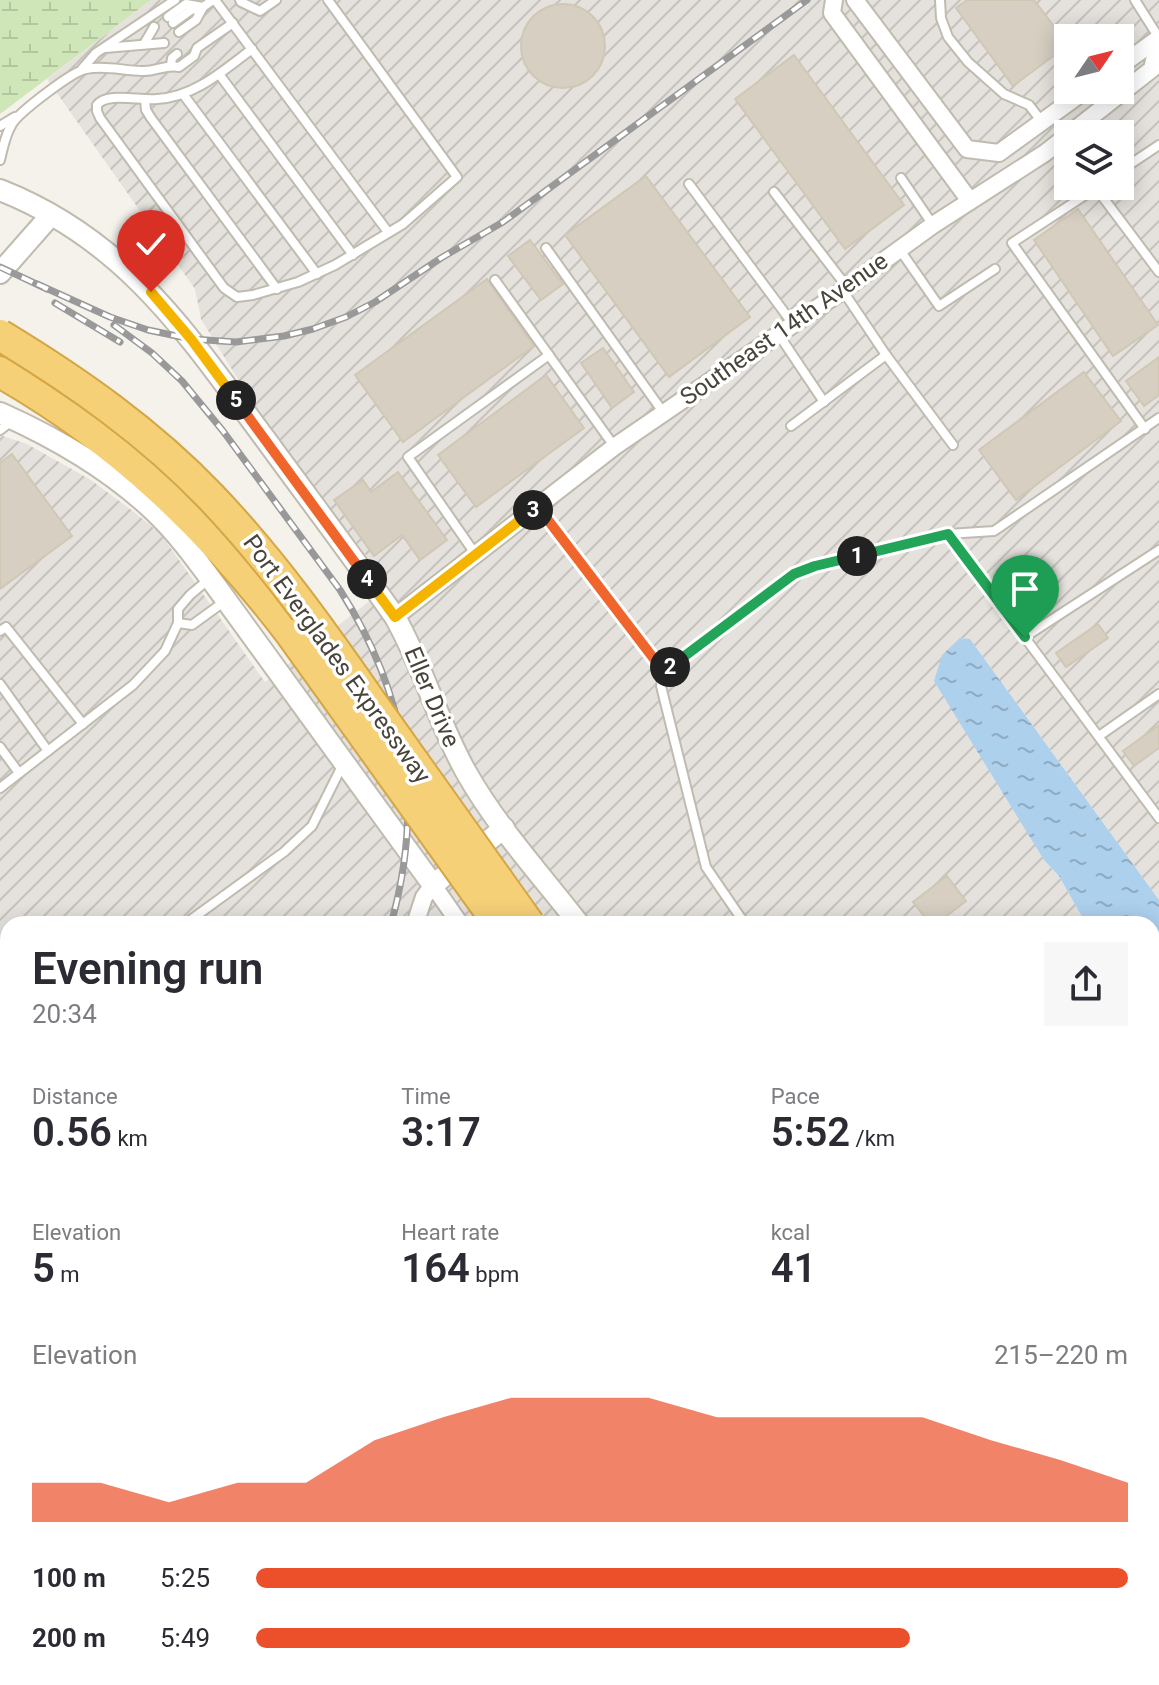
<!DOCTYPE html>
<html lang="en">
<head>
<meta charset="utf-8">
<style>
	:root { --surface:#fff; --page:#f7f7f7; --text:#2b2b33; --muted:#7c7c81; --accent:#ec502b }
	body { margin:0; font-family:Roboto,sans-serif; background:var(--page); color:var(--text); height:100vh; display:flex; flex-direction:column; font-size:30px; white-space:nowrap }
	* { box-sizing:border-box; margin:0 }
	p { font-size:26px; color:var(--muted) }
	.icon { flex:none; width:44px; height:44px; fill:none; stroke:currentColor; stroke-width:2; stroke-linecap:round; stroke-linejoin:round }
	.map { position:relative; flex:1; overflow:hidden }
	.sheet { position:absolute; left:0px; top:916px; width:1160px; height:770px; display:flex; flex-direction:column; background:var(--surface); border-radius:24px 24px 0 0; box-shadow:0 4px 20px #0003 }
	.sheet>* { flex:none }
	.needle { width:52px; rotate:55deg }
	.controls { position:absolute; left:1054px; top:24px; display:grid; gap:16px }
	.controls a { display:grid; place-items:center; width:80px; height:80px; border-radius:0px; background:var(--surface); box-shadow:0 4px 20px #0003; font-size:40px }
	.pin { position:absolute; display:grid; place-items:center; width:68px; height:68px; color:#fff; margin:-82px -34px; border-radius:50% 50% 50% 0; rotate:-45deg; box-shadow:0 0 8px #0007 }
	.pin .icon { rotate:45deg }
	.km { position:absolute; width:40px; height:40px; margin:-20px; border-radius:50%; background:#222; color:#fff; font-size:22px; line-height:40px; text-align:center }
	.round { display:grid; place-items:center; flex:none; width:84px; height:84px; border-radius:0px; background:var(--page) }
	.overview { display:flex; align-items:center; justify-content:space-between; height:136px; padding:0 32px }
	h1 { font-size:44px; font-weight:600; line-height:60px }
	.figures { display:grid; grid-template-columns:repeat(3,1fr); gap:12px; height:136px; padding:8px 32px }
	.figures div { display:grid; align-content:center }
	.figures b { font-size:40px; font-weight:600 }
	.figures small { font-size:22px; font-weight:400 }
	.figures p { font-size:22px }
	.chart { height:224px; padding:16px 32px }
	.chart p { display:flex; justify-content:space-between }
	.chart svg { width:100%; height:144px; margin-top:8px; fill:var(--accent); opacity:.7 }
	ul { padding:0 32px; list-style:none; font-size:26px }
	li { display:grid; grid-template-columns:128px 96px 1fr; align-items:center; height:60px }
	li i { height:20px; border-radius:10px; background:var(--accent) }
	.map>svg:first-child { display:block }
</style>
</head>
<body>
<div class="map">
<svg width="1159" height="1685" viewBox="0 0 1159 1685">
	<defs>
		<pattern id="industrial-furrows" width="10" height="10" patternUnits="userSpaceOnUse" patternTransform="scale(2)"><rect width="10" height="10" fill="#e5e2dd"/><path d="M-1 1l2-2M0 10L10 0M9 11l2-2" fill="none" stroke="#c6c3be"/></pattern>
		<pattern id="forest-firs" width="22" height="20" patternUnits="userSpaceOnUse" patternTransform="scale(2)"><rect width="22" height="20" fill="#cfe6b8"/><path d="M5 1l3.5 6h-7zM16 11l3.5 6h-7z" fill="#b3c69f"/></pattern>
		<pattern id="wetland-marsh" width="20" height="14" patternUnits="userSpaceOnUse" patternTransform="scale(2)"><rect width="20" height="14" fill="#cfe6b8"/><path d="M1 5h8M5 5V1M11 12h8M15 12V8" fill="none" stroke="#b3c69f"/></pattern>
		<pattern id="water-ripples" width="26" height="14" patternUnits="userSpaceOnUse" patternTransform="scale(2)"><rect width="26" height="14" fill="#add0ed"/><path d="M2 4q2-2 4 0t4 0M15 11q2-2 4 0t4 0" fill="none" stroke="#8faac1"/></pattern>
	</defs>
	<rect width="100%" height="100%" fill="#f5f2ec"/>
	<g fill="url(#industrial-furrows)" fill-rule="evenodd">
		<path d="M 151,0 L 1159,0 L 1159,900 L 970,639 L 960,638 L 1044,860 L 1059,876 L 1086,924 L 8,924 L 8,1153 L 0,1098 L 0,435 L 27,444 L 91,480 L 130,509 L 160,533 L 265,682 L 389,586 L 256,409 L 201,319 L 195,289 L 47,79 ZM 1068,38 L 1120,38 L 1120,90 L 1068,90 ZM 1068,134 L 1120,134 L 1120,186 L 1068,186 Z"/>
		<path d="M 1159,1167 L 1159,1442 L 1152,1433 L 1152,1172 Z"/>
		<path d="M 8,1271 L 8,1678 L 1152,1678 L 1152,1571 L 1159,1581 L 1159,1685 L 0,1685 L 0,1277 Z"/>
	</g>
	<path fill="url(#forest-firs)" d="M 0,1098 L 8,1153 L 8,1271 L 0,1277 Z"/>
	<path fill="url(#wetland-marsh)" d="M 0,0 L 151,0 L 0,114 Z"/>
	<g fill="url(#water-ripples)">
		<path d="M 960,638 L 970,639 L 1159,900 L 1159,1167 L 1152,1172 L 1152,924 L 1086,924 L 1059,876 L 1044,860 L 934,681 L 942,655 Z"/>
		<path d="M 1152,1433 L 1159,1442 L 1159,1581 L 1152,1571 Z"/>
	</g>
	<g fill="#d6cfc2" stroke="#d0c7b5" stroke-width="2">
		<path d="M 967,0 L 1034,0 L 1068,45 L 1013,86 L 956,8 Z"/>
		<circle cx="563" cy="46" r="42"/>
		<path d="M 794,55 L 904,205 L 845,249 L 735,99 Z"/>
		<path d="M 646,176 L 750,317 L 669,377 L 565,235 Z"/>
		<path d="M 1078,209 L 1158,325 L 1113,356 L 1034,240 Z"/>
		<path d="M 530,240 L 563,284 L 541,300 L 508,256 Z"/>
		<path d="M 487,279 L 534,346 L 403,442 L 355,375 Z"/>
		<path d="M 603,348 L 634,392 L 612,408 L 581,363 Z"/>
		<path d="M 1159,357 L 1159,395 L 1144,406 L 1126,381 Z"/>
		<path d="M 1084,372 L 1121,421 L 1016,500 L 979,450 Z"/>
		<path d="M 546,375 L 584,428 L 476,507 L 438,455 Z"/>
		<path d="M 12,454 L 72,536 L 0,589 L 0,463 Z"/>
		<path d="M 398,472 L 447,540 L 420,560 L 402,535 L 374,556 L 334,500 L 363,480 L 371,492 Z"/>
		<path d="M 1098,624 L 1108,638 L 1066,667 L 1056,653 Z"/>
		<path d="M 1159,725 L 1159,748 L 1134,766 L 1123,751 Z"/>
		<path d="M 947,876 L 966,901 L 936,924 L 930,924 L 913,902 Z"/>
	</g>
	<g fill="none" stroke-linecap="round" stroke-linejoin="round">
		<g stroke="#d3cfc8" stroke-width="20" stroke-dasharray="20 10" stroke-linecap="butt">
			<path d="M 1026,1678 L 1030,1685"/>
			<path d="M 1043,1678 L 1045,1681"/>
		</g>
		<defs>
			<g id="service">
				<path d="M 215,0 L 388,232"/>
				<path d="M 240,0 L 241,2 L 260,11 L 276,0"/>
				<path d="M 940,0 L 941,18 L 948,37 L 968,62 L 1004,94 L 1029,105 L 1042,122"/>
				<path d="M 1135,0 L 1159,38"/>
				<path d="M 168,17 L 186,4 L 203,7"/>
				<path d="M 173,23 L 191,10 L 199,8"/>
				<path d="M 179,32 L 196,20 L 203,7 L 213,0"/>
				<path d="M 144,44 L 154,27"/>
				<path d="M 105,48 L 164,43"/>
				<path d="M 252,49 C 223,71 194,97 157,99 C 140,101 107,92 97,105 L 97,111 L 100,118 L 224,288 L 237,297 L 253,295 L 298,282 L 335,265 L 403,224 L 457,177 L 328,0"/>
				<path d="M 171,65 L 172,58 L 177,54"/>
				<path d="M 82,69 L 96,53 L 175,0"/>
				<path d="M 219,74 L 353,255"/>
				<path d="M 1097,90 L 1103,105"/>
				<path d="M 183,94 L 317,274"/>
				<path d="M 145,100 L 146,110 L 151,118 L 277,289"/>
				<path d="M 0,126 L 15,117"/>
				<path d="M 0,160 C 3,148 5,135 12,124 C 19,112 73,71 86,69 C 105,65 124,71 142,71 C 155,72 166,64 179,67 L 194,56 L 197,48 L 233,23"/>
				<path d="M 1120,171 L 1159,145"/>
				<path d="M 901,178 L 933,225"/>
				<path d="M 689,184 L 793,324"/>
				<path d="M 774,192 L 847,287"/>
				<path d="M 546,248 L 663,412"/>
				<path d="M 900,250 L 939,306 L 995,269"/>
				<path d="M 495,280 L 614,446"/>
				<path d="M 779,335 L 824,402"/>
				<path d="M 886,355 L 953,445"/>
				<path d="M 791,426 L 886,355 L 843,291"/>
				<path d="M 1145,429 L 1012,243 L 1096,188 L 1159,272"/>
				<path d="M 0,430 L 13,420"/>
				<path d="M 538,507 L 664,672"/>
				<path d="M 948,534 L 1159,818"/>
				<path d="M 476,555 L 408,457 L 549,355"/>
				<path d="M 178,623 L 192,625 L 225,601"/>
				<path d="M 0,631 L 6,627 L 83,724"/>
				<path d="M 1025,637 L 1159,550"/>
				<path d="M 0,684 L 48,751"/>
				<path d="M 1099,736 L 1159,694"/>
				<path d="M 0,747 L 19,773"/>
				<path d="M 0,788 L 133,685 L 165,651 L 178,623 L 178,609 L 190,595 L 209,579"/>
				<path d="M 185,924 L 284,852 L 312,826 L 342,766"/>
				<path d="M 745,924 L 706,867 L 661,686 L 664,672 L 684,654 L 794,574 L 815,566 L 948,534 L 994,531 L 1159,418"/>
				<path d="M 0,1060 L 8,1054"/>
				<path d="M 1152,1646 L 1159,1657"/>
				<path d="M 633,1678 L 638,1685"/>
				<path d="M 656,1678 L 661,1685"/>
				<path d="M 0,1683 L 1,1685"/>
				<path d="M 587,1685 L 596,1678"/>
				<path d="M 714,1685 C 723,1680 733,1684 741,1678"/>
			</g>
			<g id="minor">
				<path d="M 834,0 L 832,13 L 970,201"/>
				<path d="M 855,0 L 967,149 L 999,153 L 1086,90"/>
				<path d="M 1120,66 L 1159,38"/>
				<path d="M 395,617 L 614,447 L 842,291 L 933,225 L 1045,153 L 1152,69 L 1159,38"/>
				<path d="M 415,924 L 424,897 L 433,885 L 460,924"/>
				<path d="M 0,1359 L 8,1353"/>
				<path d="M 302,1685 L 311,1678"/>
				<path d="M 346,1685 L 356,1678"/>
			</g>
			<g id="tertiary">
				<path d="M 0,190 C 127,240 188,335 266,440 C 309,499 353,557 395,617 C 423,667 438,722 466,772 C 497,827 541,875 579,924"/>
				<path d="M 0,273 L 51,215"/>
				<path d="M 0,413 C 56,438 110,469 155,512 C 176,532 193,555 210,578 L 433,885 L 504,828"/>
				<path d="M 1008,1678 L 1013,1685"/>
				<path d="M 1058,1678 L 1063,1685"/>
				<path d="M 1078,1678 L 1082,1685"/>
				<path d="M 1112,1678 L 1117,1685"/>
			</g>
			<path id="motorway" d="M 0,372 C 118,439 210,527 292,635"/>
		</defs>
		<use href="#service" stroke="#c0bbaf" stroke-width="12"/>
		<use href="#minor" stroke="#c0bbaf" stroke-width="20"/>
		<use href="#tertiary" stroke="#c0bbaf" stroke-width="24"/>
		<use href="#motorway" stroke="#d4a646" stroke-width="34"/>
		<use href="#service" stroke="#fff" stroke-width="8"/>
		<use href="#minor" stroke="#fff" stroke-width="16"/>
		<use href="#tertiary" stroke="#fff" stroke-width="20"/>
		<use href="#motorway" stroke="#f5d077" stroke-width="30"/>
		<defs>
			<g id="rail">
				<path d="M 0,267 L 47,289"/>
				<path d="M 37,284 L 110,317 L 148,330 L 191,339 L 236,342 L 284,336 L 313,329 L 346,317 L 375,302 L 441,258 L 503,222 L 807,0"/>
				<path d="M 55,303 L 120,342"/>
				<path d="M 114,325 L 152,353 L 182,381 L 223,431 L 340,590 C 407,695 425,803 391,924"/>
				<path d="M 0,1299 L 8,1294"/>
			</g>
		</defs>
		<use href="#rail" stroke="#999" stroke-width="7"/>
		<use href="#rail" stroke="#fff" stroke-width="4" stroke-dasharray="12" stroke-linecap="butt"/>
		<defs>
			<g id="motorway-bridge">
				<path d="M 0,335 C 76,381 149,432 211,497 C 271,560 321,630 371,702 C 424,776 476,850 529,924"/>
				<path d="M 292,635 L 499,924"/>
			</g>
		</defs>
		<use href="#motorway-bridge" stroke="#d4a646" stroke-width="34" stroke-linecap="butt"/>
		<use href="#motorway-bridge" stroke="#f5d077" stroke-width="30"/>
	</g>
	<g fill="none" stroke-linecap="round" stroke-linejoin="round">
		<defs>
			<path id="split-1" d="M 857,556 L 948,534 L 1025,637"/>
			<path id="split-2" d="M 670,667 L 794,574 L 815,566 L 857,556"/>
			<path id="split-3" d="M 533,510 L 538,507 L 664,672 L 670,667"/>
			<path id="split-4" d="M 367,579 L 395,617 L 533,510"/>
			<path id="split-5" d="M 236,400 L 367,579"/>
			<path id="split-6" d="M 151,292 L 191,339 L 236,400"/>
		</defs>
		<use href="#split-1" stroke="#fff" stroke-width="16"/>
		<use href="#split-2" stroke="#fff" stroke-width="16"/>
		<use href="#split-3" stroke="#fff" stroke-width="16"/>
		<use href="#split-4" stroke="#fff" stroke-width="16"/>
		<use href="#split-5" stroke="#fff" stroke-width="16"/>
		<use href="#split-6" stroke="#fff" stroke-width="16"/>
		<use href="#split-1" stroke="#22a559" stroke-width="10"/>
		<use href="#split-2" stroke="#22a559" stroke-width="10"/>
		<use href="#split-3" stroke="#f0652b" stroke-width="10"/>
		<use href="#split-4" stroke="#f5b400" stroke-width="10"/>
		<use href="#split-5" stroke="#f0652b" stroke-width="10"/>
		<use href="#split-6" stroke="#f5b400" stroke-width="10"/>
	</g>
	<g text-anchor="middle" stroke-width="7" stroke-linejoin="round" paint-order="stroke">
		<g font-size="24" fill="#49443a" stroke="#fff">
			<text transform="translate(784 329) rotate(-35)" y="8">Southeast 14th Avenue</text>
			<text transform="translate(337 659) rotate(54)" y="8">Port Everglades Expressway</text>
			<text transform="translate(432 697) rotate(67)" y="8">Eller Drive</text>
		</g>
	</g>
</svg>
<div class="controls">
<a><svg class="needle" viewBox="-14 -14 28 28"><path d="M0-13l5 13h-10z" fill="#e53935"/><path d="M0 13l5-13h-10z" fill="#7c7c81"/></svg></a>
<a><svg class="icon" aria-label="layers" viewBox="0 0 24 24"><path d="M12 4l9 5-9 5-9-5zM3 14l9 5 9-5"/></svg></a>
</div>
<div class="pin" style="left:1025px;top:637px;background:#1e9e55"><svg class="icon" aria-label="arrive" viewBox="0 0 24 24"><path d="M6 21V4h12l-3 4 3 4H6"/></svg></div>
<div class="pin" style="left:151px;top:292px;background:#d93025"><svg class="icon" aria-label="check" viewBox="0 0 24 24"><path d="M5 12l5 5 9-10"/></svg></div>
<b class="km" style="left:857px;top:556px">1</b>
<b class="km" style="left:670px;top:667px">2</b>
<b class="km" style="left:533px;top:510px">3</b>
<b class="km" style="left:367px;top:579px">4</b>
<b class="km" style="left:236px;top:400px">5</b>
<section class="sheet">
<div class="overview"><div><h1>Evening run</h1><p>20:34</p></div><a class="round"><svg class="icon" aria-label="share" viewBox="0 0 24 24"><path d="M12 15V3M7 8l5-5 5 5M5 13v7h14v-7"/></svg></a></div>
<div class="figures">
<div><p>Distance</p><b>0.56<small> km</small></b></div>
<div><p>Time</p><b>3:17</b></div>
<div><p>Pace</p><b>5:52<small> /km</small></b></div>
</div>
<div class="figures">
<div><p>Elevation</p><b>5<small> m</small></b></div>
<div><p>Heart rate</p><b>164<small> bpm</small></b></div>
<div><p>kcal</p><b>41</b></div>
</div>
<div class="chart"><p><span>Elevation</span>215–220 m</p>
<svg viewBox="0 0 160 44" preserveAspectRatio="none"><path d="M0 44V32L10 32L20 38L30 32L40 32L50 19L60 12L70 6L80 6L90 6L100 12L110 12L120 12L130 12L140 19L150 25L160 32V44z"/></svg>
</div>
<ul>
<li><b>100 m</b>5:25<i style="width:100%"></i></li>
<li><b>200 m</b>5:49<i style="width:75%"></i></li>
</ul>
</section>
</div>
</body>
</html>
